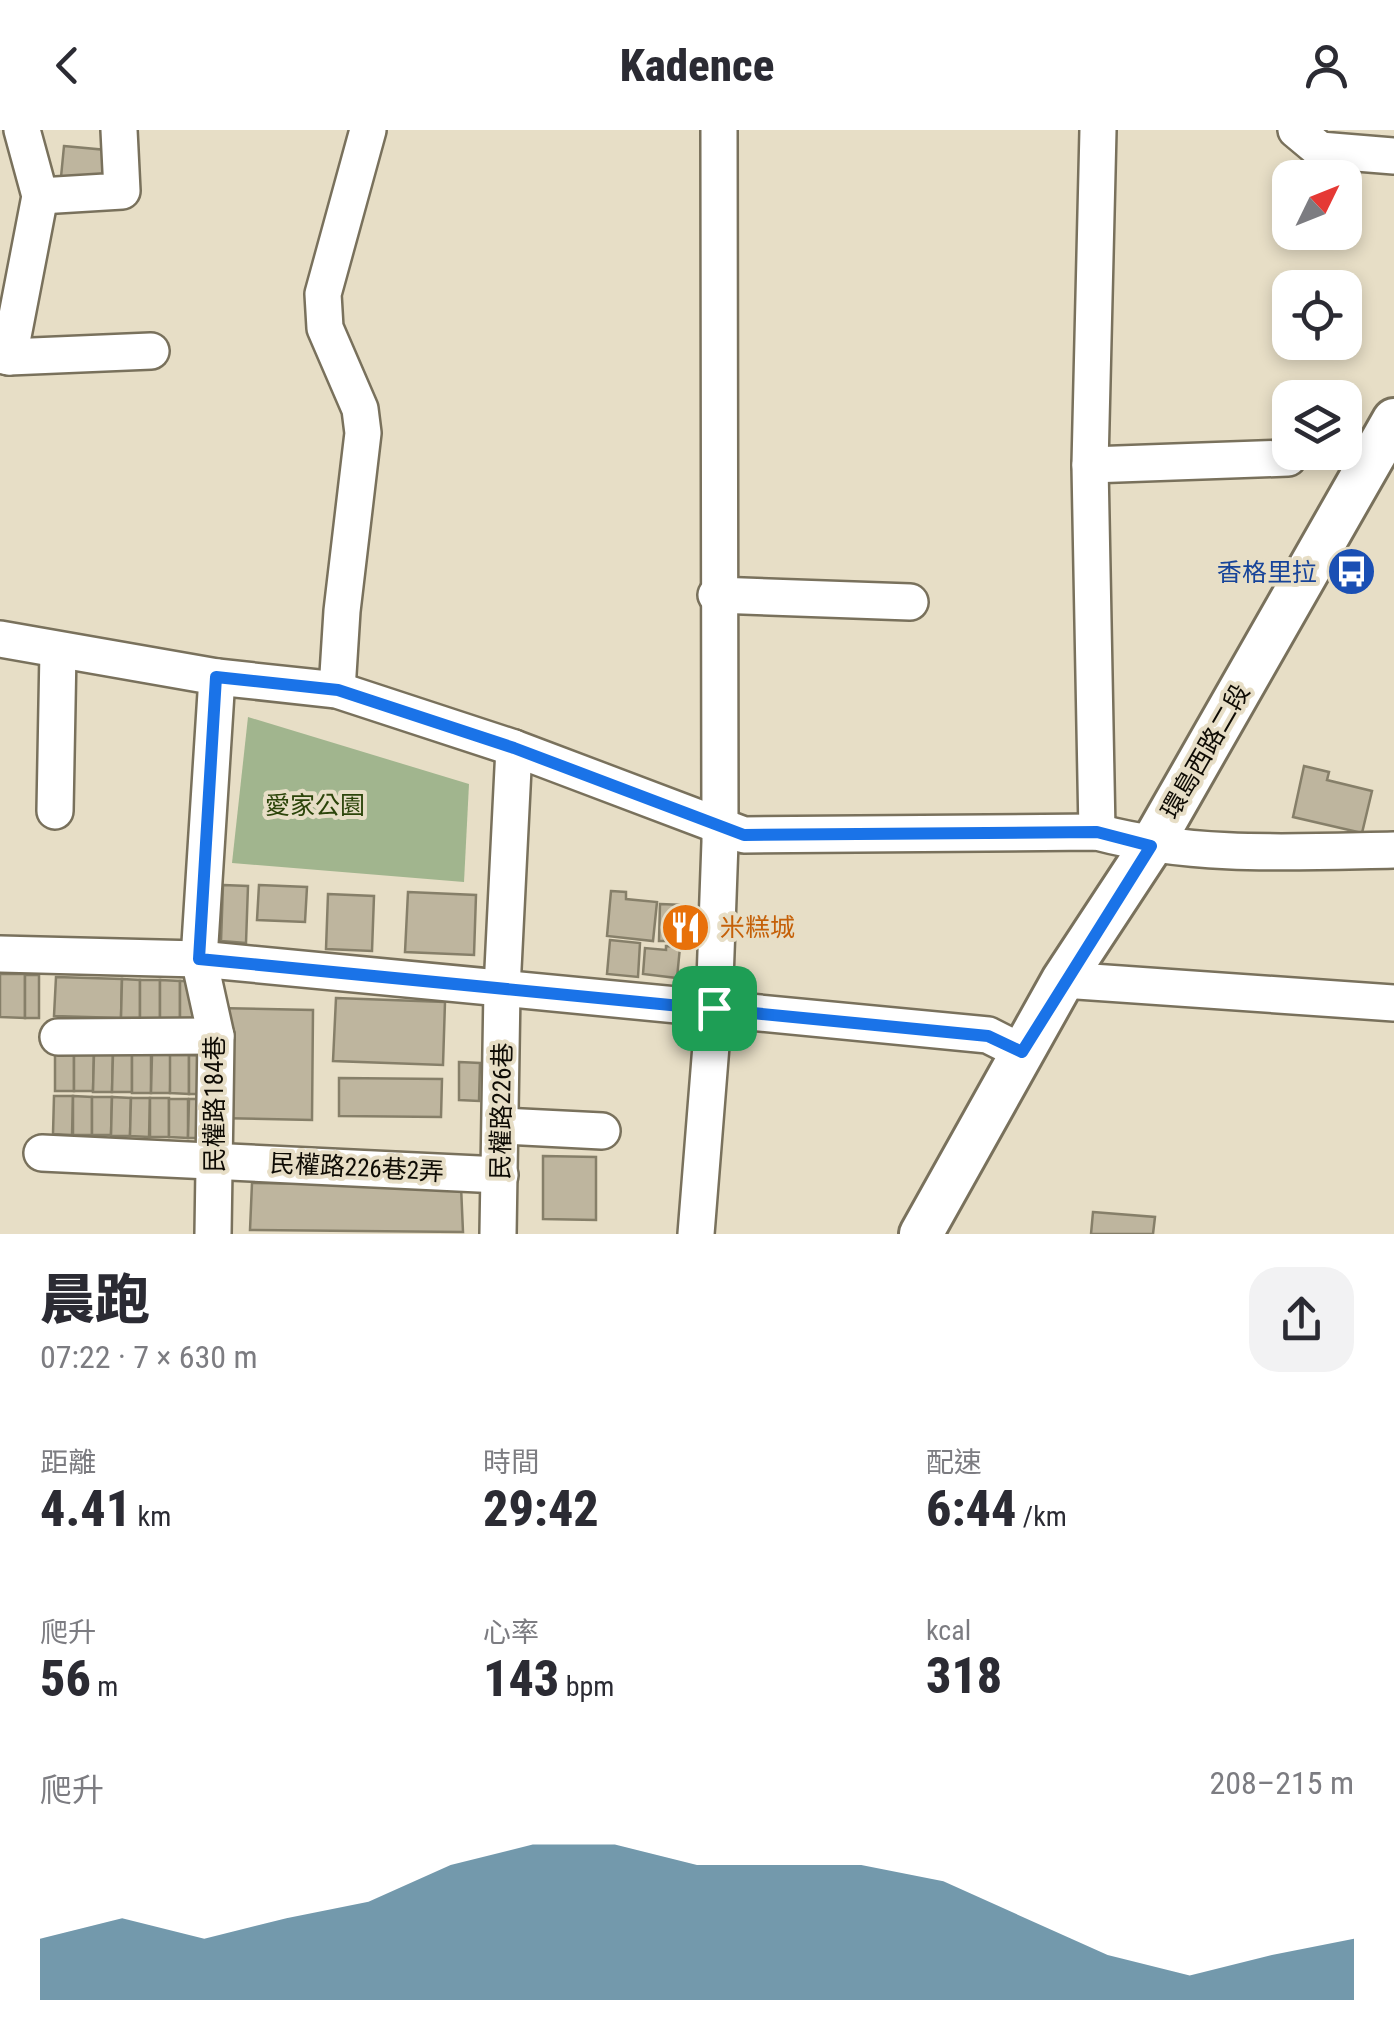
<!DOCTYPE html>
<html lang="zh-TW">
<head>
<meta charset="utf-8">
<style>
	:root { --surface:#fff; --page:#f2f2f3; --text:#2b2b33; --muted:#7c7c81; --accent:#396e8a }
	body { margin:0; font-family:"Roboto Condensed","Noto Sans TC",sans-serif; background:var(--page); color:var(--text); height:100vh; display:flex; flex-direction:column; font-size:38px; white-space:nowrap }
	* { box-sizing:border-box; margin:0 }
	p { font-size:32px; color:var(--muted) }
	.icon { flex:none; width:55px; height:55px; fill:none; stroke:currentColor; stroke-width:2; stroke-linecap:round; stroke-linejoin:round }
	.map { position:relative; height:1104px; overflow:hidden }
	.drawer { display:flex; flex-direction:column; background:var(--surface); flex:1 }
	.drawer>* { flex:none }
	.needle { width:65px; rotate:47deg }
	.controls { position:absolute; left:1272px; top:30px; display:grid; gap:20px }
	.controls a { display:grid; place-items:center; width:90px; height:90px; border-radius:20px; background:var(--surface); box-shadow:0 5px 15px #0003; font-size:50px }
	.pin { position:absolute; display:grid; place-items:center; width:85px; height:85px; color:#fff; margin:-42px; border-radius:20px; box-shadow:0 5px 15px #0006 }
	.round { display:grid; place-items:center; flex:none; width:105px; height:105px; border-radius:30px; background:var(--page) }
	.headline { display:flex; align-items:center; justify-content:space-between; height:170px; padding:0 40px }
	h1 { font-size:55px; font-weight:800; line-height:75px }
	.figures { display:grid; grid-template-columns:repeat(3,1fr); gap:15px; height:170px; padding:10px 40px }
	.figures div { display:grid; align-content:center }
	.figures b { font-size:50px; font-weight:800 }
	.figures small { font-size:28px; font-weight:400 }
	.figures p { font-size:28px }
	.chart { height:280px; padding:20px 40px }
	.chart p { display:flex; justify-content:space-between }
	.chart svg { width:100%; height:180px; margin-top:10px; fill:var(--accent); opacity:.7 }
	header { display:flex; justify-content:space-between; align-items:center; height:130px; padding:0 40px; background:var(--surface); font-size:45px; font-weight:800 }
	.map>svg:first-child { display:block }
</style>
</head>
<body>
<header><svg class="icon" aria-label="back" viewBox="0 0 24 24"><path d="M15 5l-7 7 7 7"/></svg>Kadence<svg class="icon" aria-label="person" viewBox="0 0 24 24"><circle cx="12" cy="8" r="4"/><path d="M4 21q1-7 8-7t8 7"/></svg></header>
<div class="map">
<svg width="1394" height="1104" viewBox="0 0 1394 1104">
	<rect width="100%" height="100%" fill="#e7dec6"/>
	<path fill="#a1b58e" d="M 248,587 L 469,654 L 464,752 L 232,733 Z"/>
	<g fill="#beb59e" stroke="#867f69" stroke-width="2.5">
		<path d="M 64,16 L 106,20 L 104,51 L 61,47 Z"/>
		<path d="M 1304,636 L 1329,642 L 1327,650 L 1372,661 L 1362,703 L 1293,687 Z"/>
		<path d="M 223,755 L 248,756 L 246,813 L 221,811 Z"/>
		<path d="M 259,755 L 307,757 L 305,792 L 257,790 Z"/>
		<path d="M 611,761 L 626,762 L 626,769 L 657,772 L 653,811 L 607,806 Z"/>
		<path d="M 408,762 L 476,765 L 474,825 L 405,822 Z"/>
		<path d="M 328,764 L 374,766 L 372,821 L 326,819 Z"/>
		<path d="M 660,774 L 684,775 L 683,811 L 659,811 Z"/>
		<path d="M 610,810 L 640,813 L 638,847 L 607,844 Z"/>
		<path d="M 666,816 L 680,817 L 677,848 L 643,844 L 645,818 L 666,820 Z"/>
		<path d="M 0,844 L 25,844 L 25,888 L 0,887 Z"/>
		<rect x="25" y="845" width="14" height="43"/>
		<path d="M 56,847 L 122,849 L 121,888 L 54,886 Z"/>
		<path d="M 122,849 L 140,850 L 140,888 L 121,888 Z"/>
		<path d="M 140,850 L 160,850 L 160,889 L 140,888 Z"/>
		<path d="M 160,850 L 180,851 L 180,889 L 160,889 Z"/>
		<path d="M 180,851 L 194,851 L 203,890 L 180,889 Z"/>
		<path d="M 336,868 L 445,872 L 443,935 L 333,931 Z"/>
		<path d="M 216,878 L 313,880 L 312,990 L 215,988 Z"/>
		<rect x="55" y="922" width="19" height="39"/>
		<path d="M 74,922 L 94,923 L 93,961 L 74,961 Z"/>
		<path d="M 94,923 L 113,923 L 112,962 L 93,962 Z"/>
		<path d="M 113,923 L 132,924 L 132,962 L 112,962 Z"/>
		<rect x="132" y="924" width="19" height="39"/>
		<path d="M 152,924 L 171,925 L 170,963 L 151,963 Z"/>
		<path d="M 170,925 L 189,925 L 189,964 L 170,963 Z"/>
		<path d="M 189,925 L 208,926 L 208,964 L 189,964 Z"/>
		<path d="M 459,932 L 480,933 L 479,971 L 459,970 Z"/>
		<path d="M 339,948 L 442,949 L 441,987 L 339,986 Z"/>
		<path d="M 54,966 L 73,966 L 72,1005 L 53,1004 Z"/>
		<path d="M 73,966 L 92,967 L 92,1005 L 73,1005 Z"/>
		<path d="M 92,967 L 112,967 L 111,1005 L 92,1005 Z"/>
		<path d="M 112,967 L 131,968 L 130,1006 L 111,1006 Z"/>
		<path d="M 131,968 L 150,968 L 149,1007 L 130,1006 Z"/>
		<rect x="150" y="968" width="19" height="39"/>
		<path d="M 169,969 L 188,969 L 188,1008 L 169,1007 Z"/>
		<path d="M 189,969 L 207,969 L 207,1008 L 188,1008 Z"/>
		<path d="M 543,1026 L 596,1027 L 596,1090 L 543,1089 Z"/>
		<path d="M 252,1053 L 461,1056 L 463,1102 L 250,1100 Z"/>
		<path d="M 1093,1082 L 1155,1087 L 1153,1104 L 1091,1104 Z"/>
	</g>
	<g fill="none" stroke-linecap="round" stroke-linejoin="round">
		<defs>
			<g id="minor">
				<path d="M 1296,0 L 1320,20 L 1394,26"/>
				<path d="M 40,66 L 122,61 L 119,0"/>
				<path d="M 0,225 L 9,227 L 40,66 L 22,0"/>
				<path d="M 9,227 L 151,221"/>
				<path d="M 1090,335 L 1288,328"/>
				<path d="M 716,465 L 910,472"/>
				<path d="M 0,509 L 217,547 L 337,560 L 514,618 L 744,705 L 1097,702 C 1195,728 1293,722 1394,720"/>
				<path d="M 337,560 L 342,481 L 363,303 L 360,279 L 325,198 L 323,164 L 368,0"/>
				<path d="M 55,681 L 58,521"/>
				<path d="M 1097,702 L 1090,335 L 1098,0"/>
				<path d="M 0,824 L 199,829 L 988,905 L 1022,922"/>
				<path d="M 1063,850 L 1394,873"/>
				<path d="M 58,907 L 216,906"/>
				<path d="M 502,996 L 602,1001"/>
				<path d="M 42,1023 L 500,1045"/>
				<path d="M 213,1104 L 216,906 L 199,829 L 217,547"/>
				<path d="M 498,1104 L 502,859 L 514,618"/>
				<path d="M 696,1104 L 714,878 L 720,712 L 719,0"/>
			</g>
			<path id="major" d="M 921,1104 L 1063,850 L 1151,716 L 1394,290"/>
		</defs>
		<use href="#minor" stroke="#79715c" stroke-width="40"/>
		<use href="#major" stroke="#79715c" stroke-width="48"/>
		<use href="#minor" stroke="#fff" stroke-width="35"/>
		<use href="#major" stroke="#fff" stroke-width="42"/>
	</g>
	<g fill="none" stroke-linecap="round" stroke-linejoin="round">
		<defs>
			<path id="route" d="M 216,547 L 338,560 L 514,618 L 744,705 L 1097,702 L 1151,716 L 1022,922 L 988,906 L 199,829 Z"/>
		</defs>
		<use href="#route" stroke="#fff" stroke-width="20"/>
		<use href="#route" stroke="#1a73e8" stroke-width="12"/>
	</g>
	<defs>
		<symbol id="bus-disc" viewBox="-11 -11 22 22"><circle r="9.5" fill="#1a4fb4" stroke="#e7dec6"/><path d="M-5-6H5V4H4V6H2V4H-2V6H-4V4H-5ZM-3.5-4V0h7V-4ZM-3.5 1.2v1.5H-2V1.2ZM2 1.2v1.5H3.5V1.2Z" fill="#fff"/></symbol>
		<symbol id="restaurant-disc" viewBox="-11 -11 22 22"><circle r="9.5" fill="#e8710a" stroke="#e7dec6"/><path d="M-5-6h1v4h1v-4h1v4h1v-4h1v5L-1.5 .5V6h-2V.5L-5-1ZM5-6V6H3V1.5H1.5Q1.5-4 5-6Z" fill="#fff"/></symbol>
	</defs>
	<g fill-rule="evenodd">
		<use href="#bus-disc" x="1324" y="414" width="55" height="55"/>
		<use href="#restaurant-disc" x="658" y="770" width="55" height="55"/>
	</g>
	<g text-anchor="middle" stroke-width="8" stroke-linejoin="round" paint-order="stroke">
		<g font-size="25" fill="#164399" stroke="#e7dec6" text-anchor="end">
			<text x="1317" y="451">香格里拉</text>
		</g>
		<g font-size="25" fill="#0e0b04" stroke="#e7dec6">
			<text transform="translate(1205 621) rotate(-60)" y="9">環島西路二段</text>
			<text transform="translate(214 974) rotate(-90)" y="9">民權路184巷</text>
			<text transform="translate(501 981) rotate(-89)" y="9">民權路226巷</text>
			<text transform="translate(357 1037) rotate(3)" y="9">民權路226巷2弄</text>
		</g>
		<g font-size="25" fill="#2b4409" stroke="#e7dec6">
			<text x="315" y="684">愛家公園</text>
		</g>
		<g font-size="25" fill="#c56008" stroke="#e7dec6" text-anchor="start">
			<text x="720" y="806">米糕城</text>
		</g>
	</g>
</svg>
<div class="controls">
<a><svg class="needle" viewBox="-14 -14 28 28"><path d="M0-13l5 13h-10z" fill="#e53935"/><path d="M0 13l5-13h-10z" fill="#7c7c81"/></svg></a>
<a><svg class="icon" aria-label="locate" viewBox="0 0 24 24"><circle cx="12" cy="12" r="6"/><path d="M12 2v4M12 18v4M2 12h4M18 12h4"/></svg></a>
<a><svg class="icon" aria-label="layers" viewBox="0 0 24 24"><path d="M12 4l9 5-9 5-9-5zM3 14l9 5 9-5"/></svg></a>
</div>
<div class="pin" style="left:714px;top:878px;background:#1e9e55"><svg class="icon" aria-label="arrive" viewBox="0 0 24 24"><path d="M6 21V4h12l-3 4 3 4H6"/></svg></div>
</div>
<section class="drawer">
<div class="headline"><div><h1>晨跑</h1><p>07:22 · 7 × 630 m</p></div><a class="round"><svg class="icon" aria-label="share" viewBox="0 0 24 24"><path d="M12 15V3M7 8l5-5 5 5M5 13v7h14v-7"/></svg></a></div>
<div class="figures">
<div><p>距離</p><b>4.41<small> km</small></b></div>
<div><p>時間</p><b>29:42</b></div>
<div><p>配速</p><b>6:44<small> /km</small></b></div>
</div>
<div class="figures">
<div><p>爬升</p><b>56<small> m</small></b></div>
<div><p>心率</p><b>143<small> bpm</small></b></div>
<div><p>kcal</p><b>318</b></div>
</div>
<div class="chart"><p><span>爬升</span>208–215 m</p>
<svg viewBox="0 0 160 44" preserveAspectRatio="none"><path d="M0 44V29L10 24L20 29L30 24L40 20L50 11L60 6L70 6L80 11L90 11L100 11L110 15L120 24L130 33L140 38L150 33L160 29V44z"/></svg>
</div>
</section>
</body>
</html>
